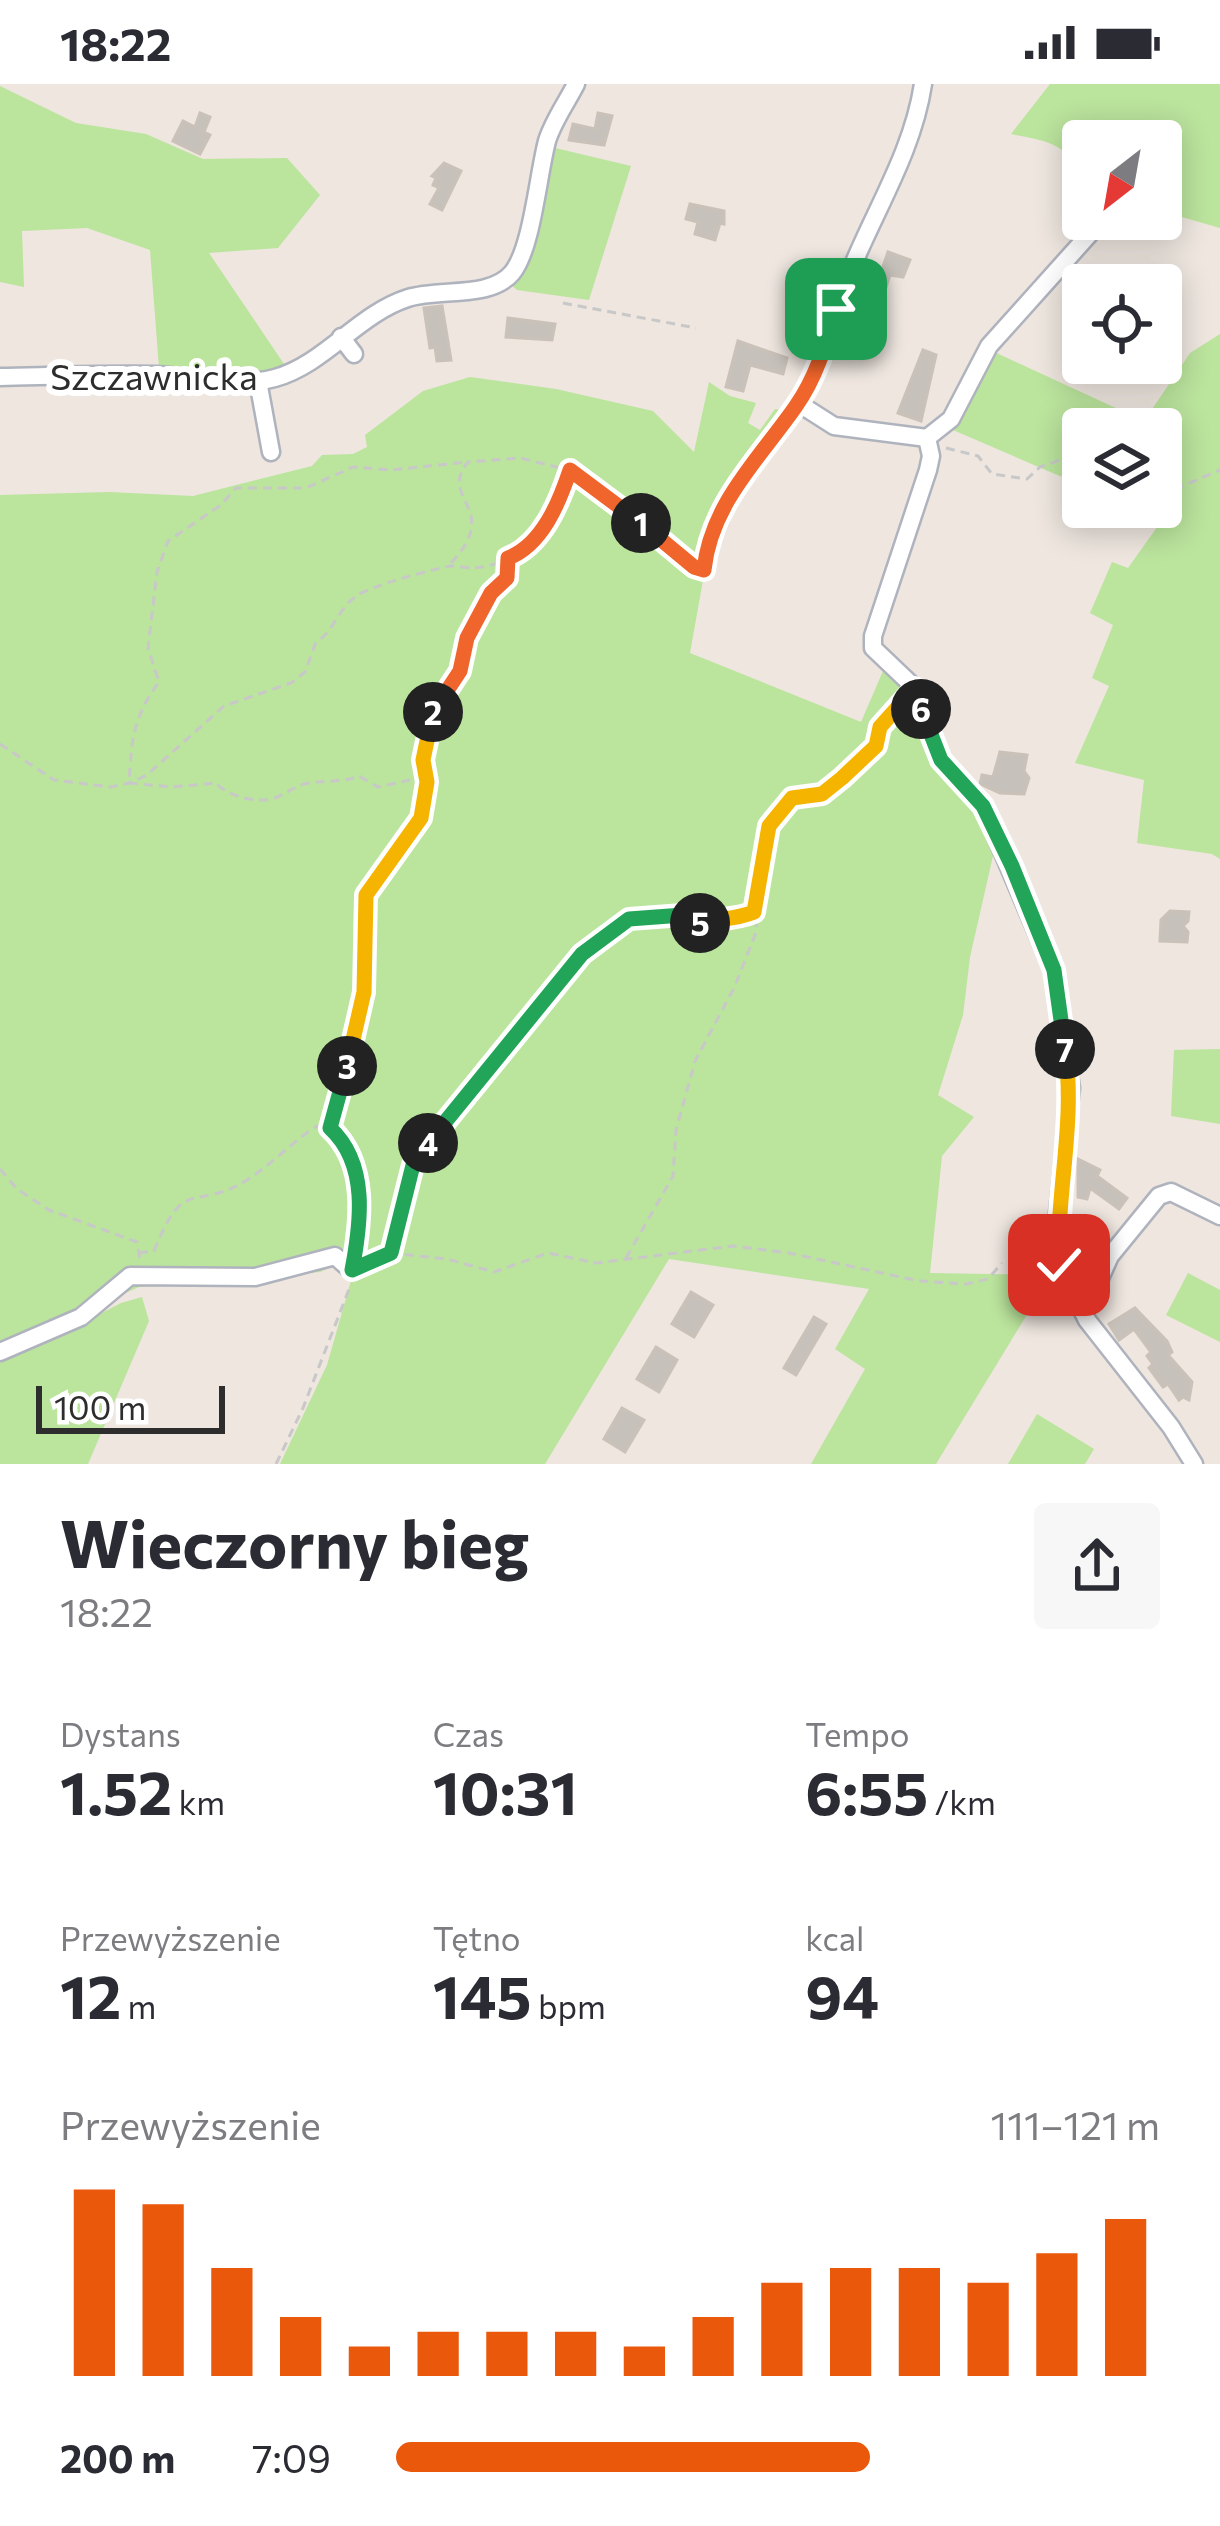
<!DOCTYPE html>
<html lang="pl">
<head>
<meta charset="utf-8">
<style>
	:root { --surface:#fff; --page:#f7f7f7; --text:#2b2b33; --muted:#7c7c81; --accent:#ea580c }
	body { margin:0; font-family:Commissioner,sans-serif; background:var(--page); color:var(--text); height:100vh; display:flex; flex-direction:column; font-size:45px; white-space:nowrap }
	* { box-sizing:border-box; margin:0 }
	p { font-size:39px; color:var(--muted) }
	.icon { flex:none; width:66px; height:66px; fill:none; stroke:currentColor; stroke-width:2; stroke-linecap:round; stroke-linejoin:round }
	.map { position:relative; height:1380px; overflow:hidden }
	.drawer { display:flex; flex-direction:column; background:var(--surface); flex:1 }
	.drawer>* { flex:none }
	.needle { width:78px; rotate:211deg }
	.buttons { position:absolute; left:1062px; top:36px; display:grid; gap:24px }
	.buttons a { display:grid; place-items:center; width:120px; height:120px; border-radius:12px; background:var(--surface); box-shadow:0 6px 30px #0003; font-size:60px }
	.scale { position:absolute; left:36px; bottom:30px; width:189px; box-sizing:border-box; padding-left:12px; border:6px solid #2d2d2d; border-top:0; font-size:33px; line-height:42px; white-space:nowrap; color:#2d2d2d; -webkit-text-stroke:9px #fff; paint-order:stroke }
	.pin { position:absolute; display:grid; place-items:center; width:102px; height:102px; color:#fff; margin:-51px; border-radius:24px; box-shadow:0 6px 18px #0006 }
	.km { position:absolute; width:60px; height:60px; margin:-30px; border-radius:50%; background:#222; color:#fff; font-size:33px; line-height:60px; text-align:center }
	.round { display:grid; place-items:center; flex:none; width:126px; height:126px; border-radius:12px; background:var(--page) }
	.summary { display:flex; align-items:center; justify-content:space-between; height:204px; padding:0 60px }
	h1 { font-size:66px; font-weight:700; line-height:90px }
	.metrics { display:grid; grid-template-columns:repeat(3,1fr); gap:18px; height:204px; padding:12px 60px }
	.metrics div { display:grid; align-content:center }
	.metrics b { font-size:60px; font-weight:700 }
	.metrics small { font-size:33px; font-weight:400 }
	.metrics p { font-size:33px }
	.chart { height:336px; padding:24px 60px }
	.chart p { display:flex; justify-content:space-between }
	.chart svg { width:100%; height:216px; margin-top:12px; stroke:var(--accent); stroke-width:6 }
	ul { padding:0 60px; list-style:none; font-size:39px }
	li { display:grid; grid-template-columns:192px 144px 1fr; align-items:center; height:90px }
	li i { height:30px; border-radius:15px; background:var(--accent) }
	.status { display:flex; justify-content:space-between; align-items:center; height:84px; padding:0 60px; background:var(--surface); direction:ltr }
	.status svg { height:33px; fill:currentColor }
	.map>svg:first-child { display:block }
</style>
</head>
<body>
<div class="status"><b>18:22</b><svg viewBox="0 0 49 12"><path d="M0 12V9h3v3zM5 12V6h3v6zM10 12V3h3v9zM15 12V0h3v12zM26 1h20v11H26zM47 4h2v5h-2z"/></svg></div>
<div class="map">
<svg width="1220" height="1380" viewBox="0 0 1220 1380">
	<rect width="100%" height="100%" fill="#eee6df"/>
	<g fill="#bbe49d">
		<path d="M 1050,0 L 1220,0 L 1220,144 L 1161,127 L 1161,57 L 1083,57 L 1083,98 C 1066,58 1051,58 1011,50 Z"/>
		<path d="M 0,2 L 76,39 L 146,50 L 203,75 L 287,74 L 320,111 L 278,164 L 209,169 L 286,283 L 266,291 L 251,288 L 243,296 L 159,284 L 150,166 L 87,144 L 22,147 L 24,203 L 0,198 Z"/>
		<path d="M 551,63 L 631,82 L 589,216 L 517,206 L 509,199 Z"/>
		<path d="M 1220,250 L 1220,775 L 1212,770 L 1137,759 L 1144,696 L 1075,679 L 1109,602 L 1092,594 L 1113,541 L 1090,529 L 1112,478 L 1128,484 L 1162,436 L 1132,423 L 1161,423 L 1161,345 L 1083,345 L 1083,402 L 953,346 L 992,267 L 1144,337 L 1190,269 Z"/>
		<path d="M 470,293 L 556,305 L 653,327 L 694,368 L 709,298 L 730,312 L 756,319 L 748,339 L 760,346 L 775,325 L 788,327 L 719,419 L 699,481 L 703,496 L 690,569 L 861,638 L 883,587 L 905,604 L 923,638 L 934,674 L 973,725 L 995,763 L 970,873 L 963,931 L 938,1011 L 974,1033 L 942,1072 L 930,1189 L 1051,1191 L 936,1380 L 811,1380 L 865,1285 L 835,1265 L 869,1205 L 669,1175 L 545,1380 L 280,1380 L 327,1281 L 358,1172 L 320,1188 L 139,1203 L 0,1265 L 0,411 L 109,408 L 193,412 L 312,382 L 322,371 L 353,370 L 367,363 L 365,351 L 423,307 Z"/>
		<path d="M 1220,965 L 1220,1040 L 1171,1032 L 1174,966 Z"/>
		<path d="M 1188,1189 L 1220,1206 L 1220,1258 L 1166,1231 Z"/>
		<path d="M 142,1213 L 149,1237 L 88,1380 L 0,1380 L 0,1272 L 57,1252 L 121,1219 Z"/>
		<path d="M 1037,1330 L 1094,1365 L 1085,1380 L 1008,1380 Z"/>
	</g>
	<g fill="#c7c1bb" stroke="#cac2b9" stroke-width="3">
		<path d="M 200,29 L 210,33 L 204,48 L 210,51 L 200,70 L 173,57 L 183,37 L 195,43 Z"/>
		<path d="M 598,29 L 612,32 L 604,61 L 569,56 L 573,40 L 595,45 Z"/>
		<path d="M 444,79 L 461,87 L 442,126 L 430,120 L 439,104 L 433,101 L 436,94 L 432,92 Z"/>
		<path d="M 690,120 L 724,127 L 724,140 L 720,139 L 715,156 L 695,150 L 698,138 L 686,135 Z"/>
		<path d="M 888,168 L 910,176 L 903,193 L 890,191 L 880,221 L 877,220 L 875,226 L 863,221 L 877,200 Z"/>
		<path d="M 442,222 L 451,276 L 437,277 L 435,263 L 430,264 L 424,224 Z"/>
		<path d="M 508,234 L 555,240 L 552,256 L 506,253 Z"/>
		<path d="M 738,257 L 787,274 L 783,290 L 750,281 L 743,307 L 726,303 Z"/>
		<path d="M 923,266 L 936,271 L 921,337 L 898,329 Z"/>
		<path d="M 1000,668 L 1027,671 L 1024,687 L 1029,694 L 1024,710 L 1000,709 L 980,700 L 982,691 L 993,693 Z"/>
		<path d="M 1170,827 L 1189,828 L 1188,837 L 1183,842 L 1188,848 L 1187,858 L 1160,857 L 1161,836 Z"/>
		<path d="M 1078,1075 L 1100,1086 L 1097,1092 L 1127,1114 L 1119,1125 L 1090,1104 L 1087,1115 L 1078,1113 Z"/>
		<path d="M 691,1208 L 713,1221 L 694,1253 L 672,1240 Z"/>
		<path d="M 1135,1224 L 1167,1257 L 1172,1268 L 1168,1271 L 1192,1298 L 1189,1316 L 1183,1313 L 1179,1316 L 1168,1300 L 1163,1303 L 1149,1284 L 1153,1280 L 1147,1272 L 1151,1268 L 1134,1245 L 1119,1256 L 1109,1240 Z"/>
		<path d="M 814,1233 L 826,1240 L 796,1291 L 784,1284 Z"/>
		<path d="M 656,1263 L 677,1276 L 659,1308 L 637,1295 Z"/>
		<path d="M 622,1324 L 644,1336 L 625,1368 L 604,1355 Z"/>
	</g>
	<g fill="none" stroke-linecap="round" stroke-linejoin="round">
		<defs>
			<g id="minor">
				<path d="M 341,253 L 354,270"/>
				<path d="M 0,293 C 52,292 104,290 156,291 C 196,293 236,305 275,294 C 325,280 358,230 408,214 C 440,204 490,215 512,189 C 532,165 538,91 547,57 C 553,37 567,18 576,0"/>
				<path d="M 258,297 L 271,368"/>
				<path d="M 798,319 L 834,342 L 927,354"/>
				<path d="M 927,354 L 931,372 L 928,386 L 873,552 L 873,564 L 915,604 L 941,676 L 983,722 L 1053,886 L 1071,1004 L 1058,1129 L 1059,1181 L 1087,1236 L 1171,1343 L 1194,1380"/>
				<path d="M 927,354 L 951,335 L 989,262 L 1103,135"/>
				<path d="M 715,447 C 737,389 769,365 799,316 C 824,277 833,232 850,188 C 875,126 913,67 923,0"/>
				<path d="M 1072,1209 L 1097,1201 L 1110,1172 L 1159,1112 L 1171,1108 L 1220,1132"/>
				<path d="M 0,1268 L 81,1233 L 130,1192 L 255,1193 L 335,1172 L 352,1187"/>
			</g>
		</defs>
		<use href="#minor" stroke="#afb3bd" stroke-width="21"/>
		<g stroke="#c8c8c8" stroke-width="3" stroke-dasharray="9 6" stroke-linecap="butt">
			<path d="M 563,219 L 696,244"/>
			<path d="M 946,364 L 978,372 L 992,390 L 1027,395 L 1040,383 L 1077,370 L 1083,374"/>
			<path d="M 1161,411 L 1220,386"/>
			<path d="M 451,479 C 503,424 437,415 468,378 L 520,374 L 569,386"/>
			<path d="M 0,660 L 54,696 L 111,703 L 129,699 L 147,691 L 224,622 L 291,599 L 305,588 L 316,558 C 336,547 339,517 366,507 C 392,496 417,490 445,483 C 454,480 463,484 472,484 C 528,481 554,434 570,386 L 620,421 L 694,483 L 704,486 L 710,459"/>
			<path d="M 425,698 L 410,696 L 378,703 L 359,692 C 342,699 327,696 309,699 C 295,701 285,711 272,715 C 255,719 227,712 216,699 L 172,703 L 129,699 C 132,655 132,635 159,598 L 148,564 L 157,488 L 168,457 L 221,421 L 236,404 L 306,404 L 353,383 L 390,386 L 468,378"/>
			<path d="M 0,1085 L 17,1105 L 49,1126 L 137,1158 L 140,1176"/>
			<path d="M 139,1169 L 154,1167 C 185,1089 194,1129 247,1096 C 272,1080 292,1058 317,1042 L 329,1044"/>
			<path d="M 390,1169 L 447,1175 L 494,1188 L 548,1169 L 596,1179 L 733,1162 L 789,1169 L 919,1197 L 966,1200 L 988,1195 L 1002,1179"/>
			<path d="M 355,1172 C 363,1128 365,1076 330,1044 L 364,907 L 366,811 L 420,734 L 427,698 L 423,676 L 431,630 L 460,587 L 468,554 L 491,509 L 507,494 L 508,474"/>
			<path d="M 626,1174 L 673,1092 L 676,1046 L 695,977 L 734,904 L 755,851 L 769,742 L 792,714 L 822,709 L 843,694 L 876,662 L 880,643 L 906,614"/>
			<path d="M 365,1181 L 390,1169 L 413,1081 L 444,1038 L 490,987 L 582,870 L 629,835 L 684,831 L 699,839 C 718,834 735,836 753,828 L 758,809"/>
			<path d="M 276,1380 L 303,1324 L 351,1200"/>
		</g>
		<use href="#minor" stroke="#fff" stroke-width="16"/>
	</g>
	<g fill="none" stroke-linecap="round" stroke-linejoin="round">
		<defs>
			<path id="split-1" d="M 641,439 L 694,483 L 704,486 C 711,419 760,374 796,322 C 817,292 826,259 836,225"/>
			<path id="split-2" d="M 433,628 L 460,587 L 467,554 L 491,509 L 507,494 L 508,474 C 542,461 559,419 570,386 L 641,439"/>
			<path id="split-3" d="M 347,982 L 364,908 L 366,811 L 421,734 L 427,698 L 423,676 L 433,628"/>
			<path id="split-4" d="M 347,982 L 330,1044 C 369,1080 361,1139 352,1186 L 391,1169 L 413,1081 L 428,1059"/>
			<path id="split-5" d="M 428,1059 L 582,870 L 629,835 L 683,831 L 700,839"/>
			<path id="split-6" d="M 700,839 C 719,834 735,836 754,828 L 769,742 L 792,714 L 822,710 L 842,694 L 876,662 L 880,643 L 915,604 L 921,625"/>
			<path id="split-7" d="M 921,625 L 941,676 L 983,722 L 1012,782 L 1054,886 L 1065,965"/>
			<path id="split-8" d="M 1059,1181 C 1056,1108 1076,1038 1065,965"/>
		</defs>
		<use href="#split-1" stroke="#fff" stroke-width="24"/>
		<use href="#split-2" stroke="#fff" stroke-width="24"/>
		<use href="#split-3" stroke="#fff" stroke-width="24"/>
		<use href="#split-4" stroke="#fff" stroke-width="24"/>
		<use href="#split-5" stroke="#fff" stroke-width="24"/>
		<use href="#split-6" stroke="#fff" stroke-width="24"/>
		<use href="#split-7" stroke="#fff" stroke-width="24"/>
		<use href="#split-8" stroke="#fff" stroke-width="24"/>
		<use href="#split-1" stroke="#f0652b" stroke-width="15"/>
		<use href="#split-2" stroke="#f0652b" stroke-width="15"/>
		<use href="#split-3" stroke="#f5b400" stroke-width="15"/>
		<use href="#split-4" stroke="#22a559" stroke-width="15"/>
		<use href="#split-5" stroke="#22a559" stroke-width="15"/>
		<use href="#split-6" stroke="#f5b400" stroke-width="15"/>
		<use href="#split-7" stroke="#22a559" stroke-width="15"/>
		<use href="#split-8" stroke="#f5b400" stroke-width="15"/>
	</g>
	<g text-anchor="middle" stroke-width="12" stroke-linejoin="round" paint-order="stroke">
		<g font-size="36" fill="#2d2d2d" stroke="#fff">
			<text x="154" y="306">Szczawnicka</text>
		</g>
	</g>
</svg>
<div class="buttons">
<a><svg class="needle" viewBox="-14 -14 28 28"><path d="M0-13l5 13h-10z" fill="#e53935"/><path d="M0 13l5-13h-10z" fill="#7c7c81"/></svg></a>
<a><svg class="icon" aria-label="locate" viewBox="0 0 24 24"><circle cx="12" cy="12" r="6"/><path d="M12 2v4M12 18v4M2 12h4M18 12h4"/></svg></a>
<a><svg class="icon" aria-label="layers" viewBox="0 0 24 24"><path d="M12 4l9 5-9 5-9-5zM3 14l9 5 9-5"/></svg></a>
</div>
<div class="scale">100 m</div>
<div class="pin" style="left:836px;top:225px;background:#1e9e55"><svg class="icon" aria-label="arrive" viewBox="0 0 24 24"><path d="M6 21V4h12l-3 4 3 4H6"/></svg></div>
<div class="pin" style="left:1059px;top:1181px;background:#d93025"><svg class="icon" aria-label="check" viewBox="0 0 24 24"><path d="M5 12l5 5 9-10"/></svg></div>
<b class="km" style="left:641px;top:439px">1</b>
<b class="km" style="left:433px;top:628px">2</b>
<b class="km" style="left:347px;top:982px">3</b>
<b class="km" style="left:428px;top:1059px">4</b>
<b class="km" style="left:700px;top:839px">5</b>
<b class="km" style="left:921px;top:625px">6</b>
<b class="km" style="left:1065px;top:965px">7</b>
</div>
<section class="drawer">
<div class="summary"><div><h1>Wieczorny bieg</h1><p>18:22</p></div><a class="round"><svg class="icon" aria-label="share" viewBox="0 0 24 24"><path d="M12 15V3M7 8l5-5 5 5M5 13v7h14v-7"/></svg></a></div>
<div class="metrics">
<div><p>Dystans</p><b>1.52<small> km</small></b></div>
<div><p>Czas</p><b>10:31</b></div>
<div><p>Tempo</p><b>6:55<small> /km</small></b></div>
</div>
<div class="metrics">
<div><p>Przewyższenie</p><b>12<small> m</small></b></div>
<div><p>Tętno</p><b>145<small> bpm</small></b></div>
<div><p>kcal</p><b>94</b></div>
</div>
<div class="chart"><p><span>Przewyższenie</span>111–121 m</p>
<svg viewBox="0 0 160 44" preserveAspectRatio="none"><path d="M5 44V6M15 44V9M25 44V22M35 44V32M45 44V38M55 44V35M65 44V35M75 44V35M85 44V38M95 44V32M105 44V25M115 44V22M125 44V22M135 44V25M145 44V19M155 44V12"/></svg>
</div>
<ul>
<li><b>200 m</b>7:09<i style="width:62%"></i></li>
</ul>
</section>
</body>
</html>
